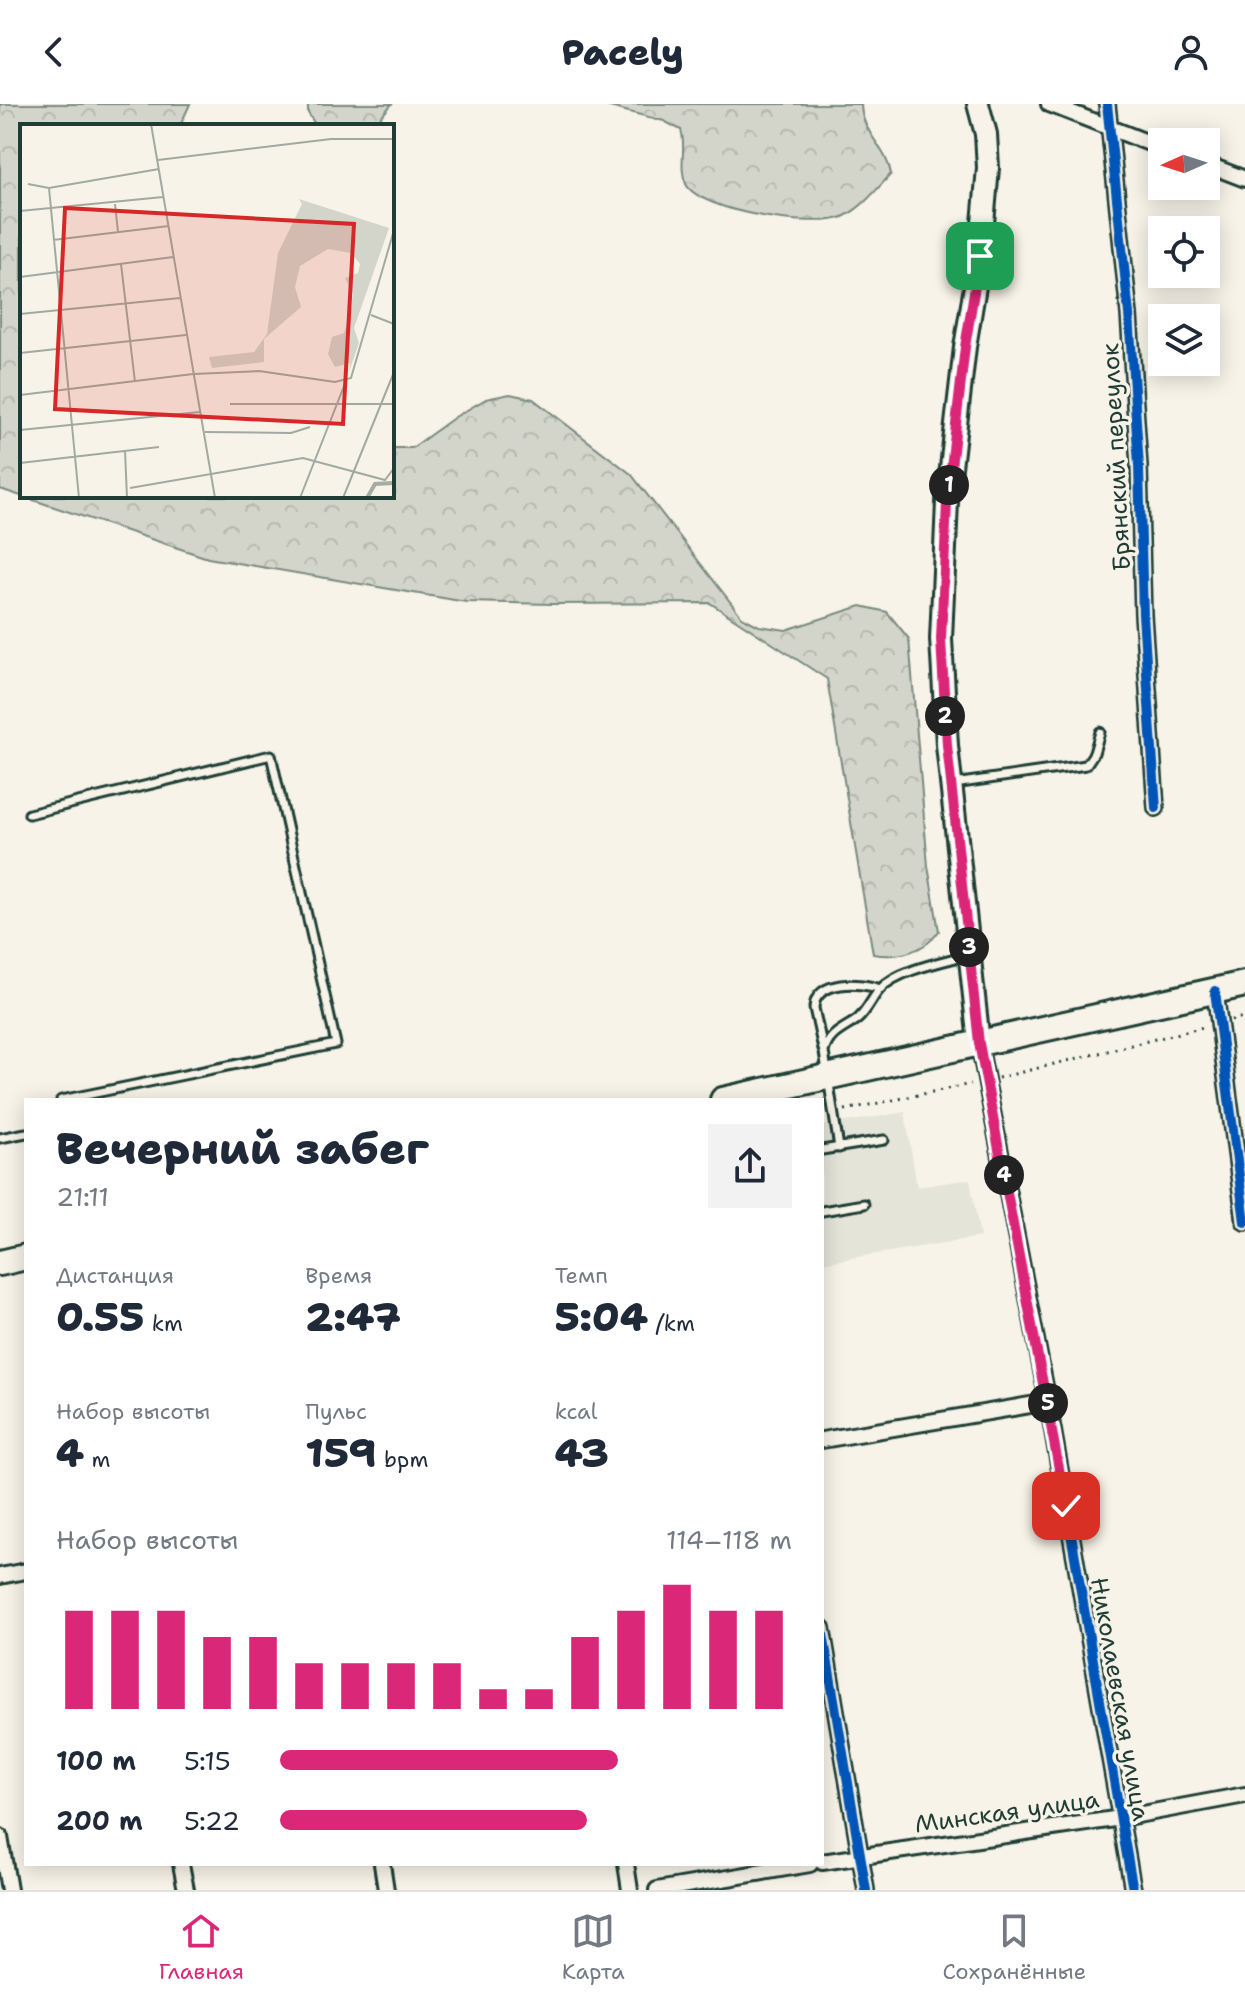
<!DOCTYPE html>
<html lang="ru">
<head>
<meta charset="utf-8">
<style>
	:root { --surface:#fff; --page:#f2f2f3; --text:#1f2937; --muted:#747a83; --line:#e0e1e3; --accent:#db2777 }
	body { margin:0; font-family:"Shantell Sans",sans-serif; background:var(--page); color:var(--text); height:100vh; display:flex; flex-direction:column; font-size:30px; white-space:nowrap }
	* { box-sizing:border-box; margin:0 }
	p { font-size:26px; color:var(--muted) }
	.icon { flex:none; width:44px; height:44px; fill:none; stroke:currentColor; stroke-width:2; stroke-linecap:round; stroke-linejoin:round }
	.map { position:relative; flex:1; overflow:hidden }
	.side { position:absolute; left:24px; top:994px; width:800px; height:768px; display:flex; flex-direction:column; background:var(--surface); border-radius:0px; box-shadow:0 4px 20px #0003 }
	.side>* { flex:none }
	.needle { width:52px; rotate:267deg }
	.buttons { position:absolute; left:1148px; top:24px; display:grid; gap:16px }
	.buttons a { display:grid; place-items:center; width:72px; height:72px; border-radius:0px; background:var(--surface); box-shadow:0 4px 20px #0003; font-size:40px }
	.pin { position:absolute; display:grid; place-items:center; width:68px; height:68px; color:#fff; margin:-34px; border-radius:16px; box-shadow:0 4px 12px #0006 }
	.km { position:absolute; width:40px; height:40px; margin:-20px; border-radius:50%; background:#222; color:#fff; font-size:22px; line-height:40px; text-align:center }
	.round { display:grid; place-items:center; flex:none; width:84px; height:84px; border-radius:0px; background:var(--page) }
	.head { display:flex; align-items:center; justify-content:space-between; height:136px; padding:0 32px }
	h1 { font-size:44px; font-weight:800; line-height:60px }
	.metrics { display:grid; grid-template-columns:repeat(3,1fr); gap:12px; height:136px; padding:8px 32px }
	.metrics div { display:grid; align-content:center }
	.metrics b { font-size:40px; font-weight:800 }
	.metrics small { font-size:22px; font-weight:400 }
	.metrics p { font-size:22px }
	.chart { height:224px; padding:16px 32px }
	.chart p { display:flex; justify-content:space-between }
	.chart svg { width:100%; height:144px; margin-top:8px; stroke:var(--accent); stroke-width:6 }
	ul { padding:0 32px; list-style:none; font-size:26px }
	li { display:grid; grid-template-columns:128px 96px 1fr; align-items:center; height:60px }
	li i { height:20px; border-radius:10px; background:var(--accent) }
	header { display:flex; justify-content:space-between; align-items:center; height:104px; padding:0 32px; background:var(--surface); font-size:36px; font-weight:800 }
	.tab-bar { display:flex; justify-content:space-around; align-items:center; height:112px; border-top:2px solid var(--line); background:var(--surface); font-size:22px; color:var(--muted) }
	.tab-bar a { display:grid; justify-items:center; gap:4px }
	.tab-bar .on { color:var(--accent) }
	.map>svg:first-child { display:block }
</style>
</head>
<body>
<header><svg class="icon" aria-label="back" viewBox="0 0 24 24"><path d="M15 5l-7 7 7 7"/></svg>Pacely<svg class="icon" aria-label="person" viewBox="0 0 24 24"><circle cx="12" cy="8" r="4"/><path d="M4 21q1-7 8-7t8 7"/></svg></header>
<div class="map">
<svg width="1245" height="1786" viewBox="0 0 1245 1786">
	<defs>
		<pattern id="forest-crowns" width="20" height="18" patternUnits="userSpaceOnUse" patternTransform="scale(2)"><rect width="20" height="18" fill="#d3d5ca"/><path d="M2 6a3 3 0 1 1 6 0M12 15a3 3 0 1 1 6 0" fill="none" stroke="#b5b8ae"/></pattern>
	</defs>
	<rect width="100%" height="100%" fill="#f7f3e8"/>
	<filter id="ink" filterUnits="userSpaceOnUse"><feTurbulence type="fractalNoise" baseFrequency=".0125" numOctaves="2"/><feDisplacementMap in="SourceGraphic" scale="16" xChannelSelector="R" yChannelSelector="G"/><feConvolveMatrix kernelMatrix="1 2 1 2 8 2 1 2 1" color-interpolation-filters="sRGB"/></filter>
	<g filter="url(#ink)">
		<path fill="#e5e4d9" d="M 905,1008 L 917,1083 L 970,1075 L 980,1133 L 822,1159 L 822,1022 Z"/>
		<g fill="url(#forest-crowns)" stroke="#79897f" stroke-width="2">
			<path d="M 0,0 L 190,0 L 180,22 L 22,22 L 22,392 L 392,392 L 392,344 L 412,344 L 455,313 L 486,295 L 510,290 L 533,295 L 631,370 L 742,513 L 759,522 L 786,526 L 861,502 L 887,508 L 909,535 L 928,762 L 939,827 C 925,848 898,854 873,850 L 827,575 L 710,499 L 553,500 L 466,498 L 208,454 L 0,385 Z"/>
			<path d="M 308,0 L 392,0 L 373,22 L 316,22 L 308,9 Z"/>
			<path d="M 598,0 L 861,0 C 861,28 887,44 891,70 C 877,85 863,103 845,112 C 818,126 700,108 686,80 C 678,62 687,44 681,26 L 664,17 Z"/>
		</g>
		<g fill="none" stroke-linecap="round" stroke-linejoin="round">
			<defs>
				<g id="service">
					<path d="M 954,680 L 1086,661 L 1094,649 L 1100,628"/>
					<path d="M 29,710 L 271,651 L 336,940 L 61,996"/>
					<path d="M 823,945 L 814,904 C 815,875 862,878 880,885"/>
					<path d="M 0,1034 L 26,1029"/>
					<path d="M 839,1044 L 824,948 C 829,929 843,926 858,915 C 868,906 872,894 880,885 C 898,866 942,858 967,851"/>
					<path d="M 822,1046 L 884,1036"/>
					<path d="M 822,1107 L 864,1100"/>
				</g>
				<g id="minor">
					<path d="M 1049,0 L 1162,44"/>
					<path d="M 1107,0 L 1129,210 L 1139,362 L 1143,511 L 1156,704"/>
					<path d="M 1206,60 L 1245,75"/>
					<path d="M 1215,887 L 1245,1118"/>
					<path d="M 979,939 L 1048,1298 L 1133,1786"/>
					<path d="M 822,1336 L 1048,1298"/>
					<path d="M 0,1472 L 26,1467"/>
					<path d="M 822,1524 L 866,1786"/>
					<path d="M 0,1733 L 9,1786"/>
					<path d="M 822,1758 L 1121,1714 L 1245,1691"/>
					<path d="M 181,1760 L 186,1786"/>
					<path d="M 382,1760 L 386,1786"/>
					<path d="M 626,1760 L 630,1786"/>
					<path d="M 657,1786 L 810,1760"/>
				</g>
				<path id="secondary" d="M 978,0 L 986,30 L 988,64 L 980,152 L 965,243 L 947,398 L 941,535 L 947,641 L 979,939"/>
				<g id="trunk">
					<path d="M 723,996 L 1245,880"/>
					<path d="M 0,1159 L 26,1153"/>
				</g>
			</defs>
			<use href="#service" stroke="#1f3d34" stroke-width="13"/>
			<use href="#minor" stroke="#1f3d34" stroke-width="20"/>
			<use href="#secondary" stroke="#1f3d34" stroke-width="26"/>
			<use href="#trunk" stroke="#1f3d34" stroke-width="30"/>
			<g stroke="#1f3d34" stroke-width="3" stroke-dasharray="2 6" stroke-linecap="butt">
				<path d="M 1231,916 L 1245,913"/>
				<path d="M 998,974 L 1204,923"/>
				<path d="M 845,1006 L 971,980"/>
			</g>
			<use href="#service" stroke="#f7f3e8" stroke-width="7"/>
			<use href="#minor" stroke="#f7f3e8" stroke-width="14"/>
			<use href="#secondary" stroke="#f7f3e8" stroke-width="20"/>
			<use href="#trunk" stroke="#f7f3e8" stroke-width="24"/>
			<defs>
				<g id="cycleway">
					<path d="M 1107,0 L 1129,210 L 1139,362 L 1143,511 L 1156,704"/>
					<path d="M 1215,887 L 1245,1118"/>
					<path d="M 979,939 L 1048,1298 L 1133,1786"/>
					<path d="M 822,1524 L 866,1786"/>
				</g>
			</defs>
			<use href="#cycleway" stroke="#f7f3e8" stroke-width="15"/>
			<use href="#cycleway" stroke="#0057b8" stroke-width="10"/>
		</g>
	</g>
	<g fill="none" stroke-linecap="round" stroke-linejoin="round" filter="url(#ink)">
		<defs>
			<path id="route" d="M 980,152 L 965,243 L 947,398 L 941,535 L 947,641 L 979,939 L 1066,1402"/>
		</defs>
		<use href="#route" stroke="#fff" stroke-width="16"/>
		<use href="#route" stroke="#db2777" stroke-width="10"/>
	</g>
	<g text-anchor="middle" stroke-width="7" stroke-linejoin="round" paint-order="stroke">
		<g font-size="24" fill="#1f3d34" stroke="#f7f3e8">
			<text transform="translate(1116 353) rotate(-93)" y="8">Брянский переулок</text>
			<text transform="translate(1120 1595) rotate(80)" y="8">Николаевская улица</text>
			<text transform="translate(1007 1708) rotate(-8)" y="8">Минская улица</text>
		</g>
	</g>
	<g transform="translate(20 20)">
		<rect width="374" height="374" fill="#f7f3e8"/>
		<path d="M 279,75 L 369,104 L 334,204 L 339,219 L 329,248 L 330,239 L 315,243 L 308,230 L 312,213 L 324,209 L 330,191 L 333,170 L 325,154 L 338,149 L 340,140 L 331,129 L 308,125 L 280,142 L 275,163 L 281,183 L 244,215 L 244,238 L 192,244 L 189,233 L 234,228 L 247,210 L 258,129 L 282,80 Z" fill="#d3d5ca"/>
		<path fill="none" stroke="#a4ada3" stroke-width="4" d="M 347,374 L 355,360 L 374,359"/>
		<path fill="none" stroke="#a1aaa0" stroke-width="2" d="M 131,0 L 195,374M 138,36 L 311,15 L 374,15M 8,60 L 29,64 L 139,45M 29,64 L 59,374M 95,80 L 98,108M 0,87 L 143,73M 33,116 L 149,102M 101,140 L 115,258M 0,153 L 153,133M 0,190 L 160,174M 351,191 L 374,200M 0,229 L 166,211M 174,250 L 239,247 L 315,258 L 331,254 L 374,106M 0,271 L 173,250M 210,280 L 374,280M 0,306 L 180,288M 185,308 L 271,309 L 290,303M 105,327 L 107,374M 0,339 L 139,323M 110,364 L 283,334 L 365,356 L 374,344M 280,374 L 326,257M 323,374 L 374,248"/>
		<path fill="#d62828" fill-opacity="0.15" stroke="#d62828" stroke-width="4" d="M 45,84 L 334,100 L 323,300 L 35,285 Z"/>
		<rect width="374" height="374" fill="none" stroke="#1f3d34" stroke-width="4"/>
	</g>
</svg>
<div class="buttons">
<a><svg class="needle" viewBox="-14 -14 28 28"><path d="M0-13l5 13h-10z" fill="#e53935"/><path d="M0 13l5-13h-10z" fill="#747a83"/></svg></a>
<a><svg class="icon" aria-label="locate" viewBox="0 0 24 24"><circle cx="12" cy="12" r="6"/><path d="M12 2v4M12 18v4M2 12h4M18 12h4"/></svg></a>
<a><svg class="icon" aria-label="layers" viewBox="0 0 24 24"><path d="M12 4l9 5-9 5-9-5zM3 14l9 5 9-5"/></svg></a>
</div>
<div class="pin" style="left:980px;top:152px;background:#1e9e55"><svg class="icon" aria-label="arrive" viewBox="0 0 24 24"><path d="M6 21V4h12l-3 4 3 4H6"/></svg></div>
<div class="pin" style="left:1066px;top:1402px;background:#d93025"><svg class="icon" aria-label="check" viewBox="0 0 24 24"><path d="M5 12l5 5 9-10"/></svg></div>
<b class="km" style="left:949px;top:381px">1</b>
<b class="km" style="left:945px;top:612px">2</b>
<b class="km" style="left:969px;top:843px">3</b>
<b class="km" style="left:1004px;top:1071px">4</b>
<b class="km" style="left:1048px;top:1299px">5</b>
<section class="side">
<div class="head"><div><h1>Вечерний забег</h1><p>21:11</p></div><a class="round"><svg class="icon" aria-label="share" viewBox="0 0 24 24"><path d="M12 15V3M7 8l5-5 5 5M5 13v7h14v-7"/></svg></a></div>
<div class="metrics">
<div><p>Дистанция</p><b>0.55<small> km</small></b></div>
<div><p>Время</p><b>2:47</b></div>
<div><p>Темп</p><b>5:04<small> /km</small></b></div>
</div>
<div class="metrics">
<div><p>Набор высоты</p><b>4<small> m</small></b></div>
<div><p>Пульс</p><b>159<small> bpm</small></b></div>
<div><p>kcal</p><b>43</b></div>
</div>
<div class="chart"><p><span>Набор высоты</span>114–118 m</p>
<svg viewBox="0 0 160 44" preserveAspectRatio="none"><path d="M5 44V14M15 44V14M25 44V14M35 44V22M45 44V22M55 44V30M65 44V30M75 44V30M85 44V30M95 44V38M105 44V38M115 44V22M125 44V14M135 44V6M145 44V14M155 44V14"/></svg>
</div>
<ul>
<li><b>100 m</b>5:15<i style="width:66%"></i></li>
<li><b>200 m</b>5:22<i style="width:60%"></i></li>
</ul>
</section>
</div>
<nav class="tab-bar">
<a class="on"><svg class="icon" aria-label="home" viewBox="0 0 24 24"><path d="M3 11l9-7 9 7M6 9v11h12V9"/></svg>Главная</a>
<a><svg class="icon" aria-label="map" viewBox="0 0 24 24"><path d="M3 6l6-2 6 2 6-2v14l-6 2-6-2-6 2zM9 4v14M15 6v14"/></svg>Карта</a>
<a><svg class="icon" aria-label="saved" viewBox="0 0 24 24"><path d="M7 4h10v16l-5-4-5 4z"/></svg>Сохранённые</a>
</nav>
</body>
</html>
